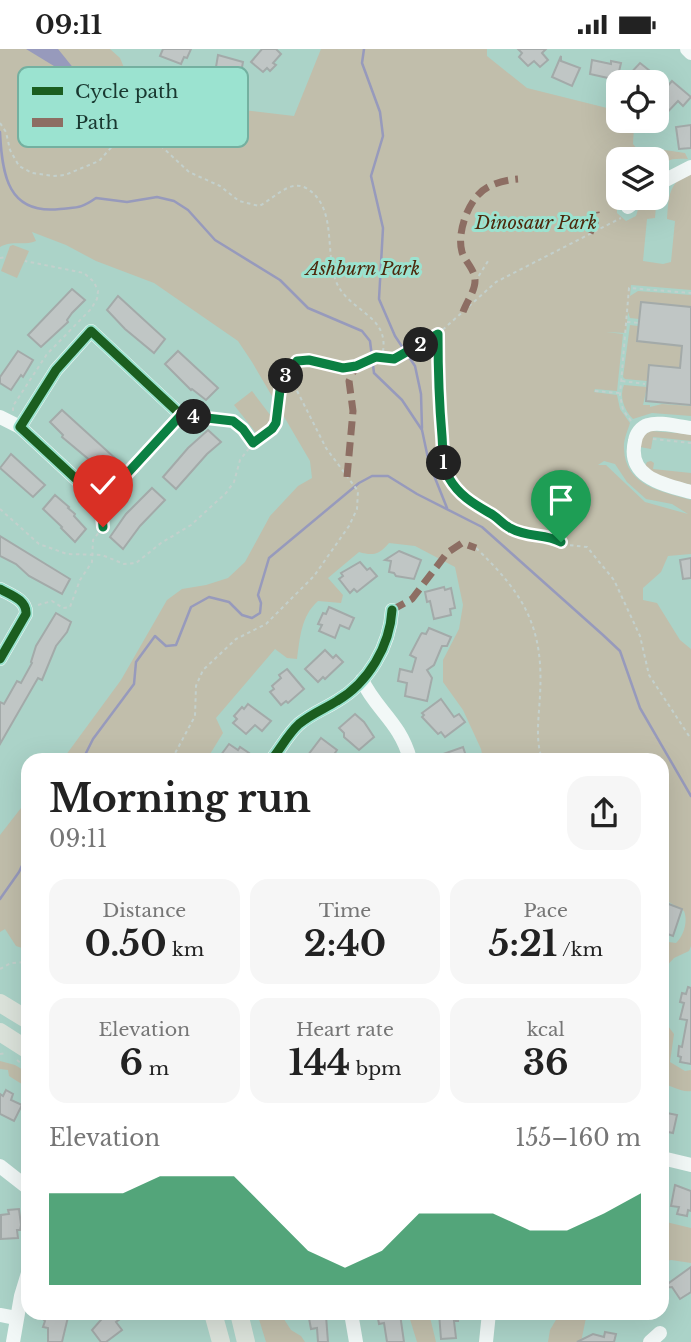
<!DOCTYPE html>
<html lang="en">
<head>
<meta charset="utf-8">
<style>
	:root { --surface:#fff; --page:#f6f6f6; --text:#222; --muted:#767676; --accent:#0b8043 }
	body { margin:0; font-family:"Libre Baskerville",serif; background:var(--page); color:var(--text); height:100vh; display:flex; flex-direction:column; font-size:26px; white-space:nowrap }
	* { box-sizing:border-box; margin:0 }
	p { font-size:23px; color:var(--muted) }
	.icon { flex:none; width:38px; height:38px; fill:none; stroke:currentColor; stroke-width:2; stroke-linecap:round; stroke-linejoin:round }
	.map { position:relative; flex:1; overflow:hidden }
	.panel { position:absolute; left:21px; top:704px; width:648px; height:567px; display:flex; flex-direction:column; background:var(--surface); border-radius:21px; box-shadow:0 7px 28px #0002 }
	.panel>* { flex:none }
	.controls { position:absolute; left:606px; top:21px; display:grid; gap:14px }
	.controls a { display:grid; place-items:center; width:63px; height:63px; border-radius:14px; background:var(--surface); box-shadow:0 7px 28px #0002; font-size:35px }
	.pin { position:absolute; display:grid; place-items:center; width:60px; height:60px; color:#fff; margin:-72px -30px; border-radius:50% 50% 50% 0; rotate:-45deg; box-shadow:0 0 7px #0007 }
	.pin .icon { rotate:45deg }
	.km { position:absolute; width:35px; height:35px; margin:-18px; border-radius:50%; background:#222; color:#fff; font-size:19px; line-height:35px; text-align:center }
	.round { display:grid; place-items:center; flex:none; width:74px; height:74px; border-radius:21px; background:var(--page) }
	.overview { display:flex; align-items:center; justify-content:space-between; height:119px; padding:0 28px }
	h1 { font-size:38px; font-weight:700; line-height:52px }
	.figures { display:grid; grid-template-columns:repeat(3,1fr); gap:10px; height:119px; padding:7px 28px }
	.figures div { display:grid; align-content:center; border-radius:18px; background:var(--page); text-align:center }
	.figures b { font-size:35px; font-weight:700 }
	.figures small { font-size:19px; font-weight:400 }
	.figures p { font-size:19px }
	.chart { height:196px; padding:14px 28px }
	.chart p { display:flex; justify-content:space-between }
	.chart svg { width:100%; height:126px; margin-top:7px; fill:var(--accent); opacity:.7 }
	.status { display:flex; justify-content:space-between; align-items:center; height:49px; padding:0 35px; background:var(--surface); direction:ltr }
	.status svg { height:19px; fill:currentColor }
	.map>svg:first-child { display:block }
</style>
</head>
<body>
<div class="status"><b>09:11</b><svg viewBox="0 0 49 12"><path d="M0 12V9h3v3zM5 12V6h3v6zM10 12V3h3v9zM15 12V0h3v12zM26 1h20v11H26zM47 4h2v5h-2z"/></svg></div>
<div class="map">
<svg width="691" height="1293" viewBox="0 0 691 1293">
	<rect width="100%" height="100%" fill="#abd3c8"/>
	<g fill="#c1beab" fill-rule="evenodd">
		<path d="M 0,0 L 110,0 L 120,9 L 128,28 L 134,29 L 141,22 L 146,23 L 149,30 L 145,44 L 150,50 L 294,67 L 321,0 L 487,0 L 487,7 L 527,39 L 615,61 L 618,63 L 618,72 L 628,72 L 634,77 L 633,95 L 638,101 L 651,99 L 685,104 L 688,110 C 671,109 665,110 656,124 L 656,110 L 646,110 L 618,102 L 617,164 L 626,172 L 636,167 L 640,154 L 651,152 L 656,157 L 655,169 L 647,170 L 643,212 L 663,215 L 671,213 L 675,172 L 667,170 C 669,146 668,135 691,122 L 691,241 L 631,236 L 630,247 L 638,242 L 691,246 L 691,258 L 641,254 L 639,270 L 630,269 L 628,263 L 626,284 L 606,283 L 623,285 L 617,342 L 595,340 L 594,343 L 617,346 L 620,360 L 630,374 C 628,381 623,391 624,400 C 625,437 663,443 691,451 L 691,505 L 668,507 L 661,523 L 643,539 L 643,551 L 657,554 L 680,591 L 691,600 L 691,897 L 689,902 L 674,909 L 662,922 L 662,892 L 676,894 C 684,887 688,872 684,862 L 662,849 L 662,710 L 483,710 L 481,700 L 463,661 L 443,633 L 443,611 L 459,580 L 463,556 L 455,518 L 415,497 L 389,494 C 379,506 373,507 359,503 L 328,529 L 343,546 L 341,554 L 318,552 C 301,567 300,589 297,610 L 287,609 L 275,600 L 216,669 L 223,684 L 207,710 L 63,710 L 121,631 L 167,551 L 182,540 L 206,536 L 228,529 L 245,513 L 270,467 L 298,437 L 312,429 L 310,412 L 252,313 L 238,292 L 154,234 L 96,212 L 66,196 L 32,183 L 36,192 C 24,197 12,191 0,198 ZM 604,412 L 615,415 L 627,433 L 646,450 L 672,455 L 688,465 L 645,453 L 606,416 L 598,416 Z"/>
		<path d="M 13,196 L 29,202 L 17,229 L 1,222 L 10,197 Z"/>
		<path d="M 630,276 L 638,277 L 637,292 L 682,297 L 680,319 L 649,316 L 647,332 L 625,330 L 623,328 Z"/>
		<path d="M 624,336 L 647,338 L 643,356 L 650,356 L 650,358 L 662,355 L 691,357 L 691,367 L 652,364 L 633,370 C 624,361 619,347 624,336 Z"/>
		<path d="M 252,342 L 274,371 L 257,385 L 234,356 Z"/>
		<path d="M 651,382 L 691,385 L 691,392 L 653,388 L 651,400 L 640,398 L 639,393 L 645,385 Z"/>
		<path d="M 651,412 L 654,414 L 653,420 L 691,424 L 691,436 L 658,427 L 645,417 L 647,413 Z"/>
		<path d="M 28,750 L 28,901 L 16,897 L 5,880 L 0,883 L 0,786 Z"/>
		<path d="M 662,969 L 674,985 L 670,1013 L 685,1022 L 691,1021 L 691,1042 C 680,1044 672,1035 662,1036 Z"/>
		<path d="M 0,1012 L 15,1016 L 28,1024 L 28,1039 L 9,1027 L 8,1021 L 0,1020 Z"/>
		<path d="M 662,1172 L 691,1179 L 691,1214 L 671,1211 L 662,1213 Z"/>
		<path d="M 257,1264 L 280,1264 L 291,1281 L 301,1287 L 305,1293 L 266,1293 Z"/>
		<path d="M 408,1264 L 429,1264 L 436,1293 L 417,1293 Z"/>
		<path d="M 560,1264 L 587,1264 L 581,1293 L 548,1293 L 550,1281 Z"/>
	</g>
	<path fill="#979abc" d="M 26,0 L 58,0 L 75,21 L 72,28 Z"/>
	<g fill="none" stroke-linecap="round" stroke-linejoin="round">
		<g stroke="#979abc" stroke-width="2.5">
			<path d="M 364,0 L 362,14 L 380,63 L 383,87 L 371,127 L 383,179 L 379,250 L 395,287 L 415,317 L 421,345 L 422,379"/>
			<path d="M 0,83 C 2,126 8,166 60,160 C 78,158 80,160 96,149 L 127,153 L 157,148 L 174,152 L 188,161 L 215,191 L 280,231 L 308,259 L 362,282 L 370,292 L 374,324 L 402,351 L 422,381 L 429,414 L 447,459"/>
			<path d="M 83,710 L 93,690 L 134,635 L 136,613 L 155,587 L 166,597 L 176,596 L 191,558 L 209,548 L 229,553 L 242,566 L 252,569 L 260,564 L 261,554 L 258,546 L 269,509 L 359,434 L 372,427 L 388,427 L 417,445 L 482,478 L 603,586 L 620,602 L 640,659 L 691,747"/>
			<path d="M 0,850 L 19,823 L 28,804"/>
		</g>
	</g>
	<g fill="#c0c6c5" stroke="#a3aaa9" stroke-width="2">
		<path d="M 163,0 L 191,0 L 187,9 L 184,8 L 181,15 L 160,7 Z"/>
		<path d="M 262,0 L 276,0 L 281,5 L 273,14 L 276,16 L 270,22 L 267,19 L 263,23 L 251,13 Z"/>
		<path d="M 518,0 L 546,0 L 542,4 L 548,11 L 540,18 L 534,12 L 528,17 L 519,8 L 522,4 Z"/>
		<path d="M 218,6 L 243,13 L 240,29 L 234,28 L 234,32 L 226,30 L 225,33 L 217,32 L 218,24 L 215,24 Z"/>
		<path d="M 561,7 L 561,12 L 580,19 L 572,37 L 552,28 Z"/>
		<path d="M 592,11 L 611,15 L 611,12 L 621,14 L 617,31 L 590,25 Z"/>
		<path d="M 640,14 L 650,22 L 661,33 L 632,33 L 627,28 Z"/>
		<path d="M 672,32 L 691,48 L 683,57 L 678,52 L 662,69 L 656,64 L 656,57 L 667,45 L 668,43 L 665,40 Z"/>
		<path d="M 691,76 L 691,99 L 679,100 L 676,78 Z"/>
		<path d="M 72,240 L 85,251 L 72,264 L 67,271 L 68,273 L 41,298 L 28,286 Z"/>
		<path d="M 118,247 L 165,290 L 154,304 L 125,280 L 107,261 Z"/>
		<path d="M 641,253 L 691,258 L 691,356 L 646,352 L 649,316 L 680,319 L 682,297 L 637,292 Z"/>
		<path d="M 18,302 L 33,311 L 23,328 L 21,326 L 11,341 L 0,334 L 0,328 Z"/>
		<path d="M 178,302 L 218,339 L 206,351 L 192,340 L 191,341 L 165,315 Z"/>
		<path d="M 62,361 L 116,410 L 104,423 L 62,388 L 63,386 L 50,373 Z"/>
		<path d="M 208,381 L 221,393 L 207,405 L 176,440 L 163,428 L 188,399 Z"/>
		<path d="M 11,405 L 45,436 L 33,448 L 0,419 Z"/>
		<path d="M 152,439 L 165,451 L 140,477 L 123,500 L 110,488 L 126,465 Z"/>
		<path d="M 55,446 L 69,458 L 68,459 L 75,465 L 74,467 L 86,480 L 75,493 L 61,479 L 62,478 L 43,460 Z"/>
		<path d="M 0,487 L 70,530 L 62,545 L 29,527 L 16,515 L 0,507 Z"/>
		<path d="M 399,502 L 421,511 L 414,530 L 396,527 L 394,524 L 389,523 L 391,512 L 385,511 Z"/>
		<path d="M 691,509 L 691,529 L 683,530 L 680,511 Z"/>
		<path d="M 360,513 L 367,521 L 370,519 L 377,527 L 357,543 L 354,540 L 350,544 L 339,530 L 343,527 L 341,524 Z"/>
		<path d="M 444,538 L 445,541 L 451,539 L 455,559 L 450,560 L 451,566 L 434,570 L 430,552 L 427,553 L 425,543 Z"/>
		<path d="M 329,558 L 354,569 L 349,580 L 340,576 L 335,589 L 319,582 L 322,576 L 318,575 L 323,564 L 326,565 Z"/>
		<path d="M 56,564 L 71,573 L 67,583 L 56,597 L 42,631 L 38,629 L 0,695 L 0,653 L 4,655 L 17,632 L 21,634 L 32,614 L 31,613 L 36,597 Z"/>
		<path d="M 429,579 L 451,588 L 447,597 L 442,597 L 434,616 L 427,621 L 432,629 L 427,652 L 405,647 L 407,634 L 398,632 L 400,620 L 412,623 L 416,609 L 410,606 L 421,585 L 422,584 L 426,585 Z"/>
		<path d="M 325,601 L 333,609 L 336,606 L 343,613 L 325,630 L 323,628 L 318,633 L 305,620 Z"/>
		<path d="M 287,620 L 304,640 L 288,654 L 286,652 L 281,656 L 270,643 L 274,640 L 272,637 L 281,629 L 279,626 Z"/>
		<path d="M 441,650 L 454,668 L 459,665 L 465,673 L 445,688 L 441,683 L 438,685 L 422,668 L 424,666 L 422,664 Z"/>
		<path d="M 248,655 L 271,672 L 262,682 L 255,676 L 246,685 L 233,674 L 237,670 L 234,667 L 242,658 L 244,660 Z"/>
		<path d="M 355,665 L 364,673 L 374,688 L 359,701 L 344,688 L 344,684 L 339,679 Z"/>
		<path d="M 321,689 L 337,701 L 333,707 L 334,710 L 305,710 Z"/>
		<path d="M 229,695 L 238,701 L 240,698 L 249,704 L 244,710 L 218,710 Z"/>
		<path d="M 463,698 L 467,710 L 432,710 L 432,709 Z"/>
		<path d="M 666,854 L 682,860 L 673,887 L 662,883 L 662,864 Z"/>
		<path d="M 688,938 L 691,939 L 691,1015 L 680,1013 L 681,1008 L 678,1007 L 679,997 L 682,998 L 687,971 L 680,970 L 684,954 L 680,953 L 682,944 L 686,945 Z"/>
		<path d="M 6,1041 L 13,1045 L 11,1051 L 22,1056 L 14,1072 L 0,1065 L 0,1045 L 3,1047 Z"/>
		<path d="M 662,1063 L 677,1066 L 673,1084 L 663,1082 Z"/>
		<path d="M 675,1136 L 691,1142 L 691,1162 L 688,1161 L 687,1167 L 677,1165 L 679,1158 L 671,1157 Z"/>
		<path d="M 19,1160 L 21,1176 L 20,1181 L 17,1181 L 18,1189 L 1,1190 L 1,1166 L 9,1165 L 8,1161 Z"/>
		<path d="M 691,1218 L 691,1243 L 680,1250 L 672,1238 L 662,1239 Z"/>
		<path d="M 46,1264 L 66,1264 L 65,1268 L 68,1268 L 62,1293 L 48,1293 L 48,1279 L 43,1278 L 45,1272 L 42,1269 Z"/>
		<path d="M 107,1264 L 115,1264 L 120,1270 L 116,1273 L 122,1281 L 106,1293 L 101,1293 L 92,1281 Z"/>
		<path d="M 308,1264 L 321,1264 L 322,1268 L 326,1267 L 328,1293 L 318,1293 L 317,1279 L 311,1280 Z"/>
		<path d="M 377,1264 L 400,1265 L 404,1293 L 387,1293 L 384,1274 L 379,1275 Z"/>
		<path d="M 439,1264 L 457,1264 L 458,1272 L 454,1272 L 456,1289 L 441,1290 Z"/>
		<path d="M 605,1283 L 616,1285 L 614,1293 L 577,1293 L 593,1285 L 604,1288 Z"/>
	</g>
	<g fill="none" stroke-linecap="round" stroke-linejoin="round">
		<g stroke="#c3d0cc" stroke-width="2" stroke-dasharray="3.5 3.5" stroke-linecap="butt">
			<path d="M 0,74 L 6,83 L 10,101 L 19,117 L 32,124 L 53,127 L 65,126 L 99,112 L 118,91 L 146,83 L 189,123 L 220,137 L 239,152 L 259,157 C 274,150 289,130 306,139 C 342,160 320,215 342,243 C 359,265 391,271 382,307"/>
			<path d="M 0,209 L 6,208"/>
			<path d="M 475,233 L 488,212"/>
			<path d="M 627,273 L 639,274"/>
			<path d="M 438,286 L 439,352 L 445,417 L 457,440 L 476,458 L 494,466 L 511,480 L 530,486 L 552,488 L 568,496 L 587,498 L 614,531 L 640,587 L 649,626 L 691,690"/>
			<path d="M 622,332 L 645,335"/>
			<path d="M 595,342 L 619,344"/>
			<path d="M 13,362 L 13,357 L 47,305 L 91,260 L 97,250 L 98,242 L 94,233 L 84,224 L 25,212"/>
			<path d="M 194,368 C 226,371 232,365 253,394 L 272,380 L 276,374 L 280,341 L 288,325"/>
			<path d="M 631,372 L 623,361 L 620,346 L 629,239 L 691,244"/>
			<path d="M 653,390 L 691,394"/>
			<path d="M 0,460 L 39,495 L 67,505 L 102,506 L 124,515 L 136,514 L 161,494 L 191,476 L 226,444 L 234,433 L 240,411 L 253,394"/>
			<path d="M 476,499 C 524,545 544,578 540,646 C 539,668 535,690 542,710"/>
			<path d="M 38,556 L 52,552 L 63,559 L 70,558 L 80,531 L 92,513 L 93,491 L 103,478 L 102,464"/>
			<path d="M 172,710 L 195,667 L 196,637 L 203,621 L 236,590 L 266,575 L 314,527 L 349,477 L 357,460 L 358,442 L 326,399 L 288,324 L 297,312 L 304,310 L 343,319 L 356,317 L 376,308 L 399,309 L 438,285 L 496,233 L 621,169"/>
			<path d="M 28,912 L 25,913 L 28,920"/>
			<path d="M 0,920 L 11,914 L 25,913"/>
			<path d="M 0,1005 L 7,1004"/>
			<path d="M 17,1011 L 28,1020"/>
		</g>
		<g stroke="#f2f8f7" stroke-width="14">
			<path d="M 687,0 L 691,4"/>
			<path d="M 656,136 L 691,118"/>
			<path d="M 628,158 L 640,149"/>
			<path d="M 91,282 L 181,366 L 101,453 L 20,378 L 56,321 Z"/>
			<path d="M 0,368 L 20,378"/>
			<path d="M 691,379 C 679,378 659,372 648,376 C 641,378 636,385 635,392 C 626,429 665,436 691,443"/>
			<path d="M 0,540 C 11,546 27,551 26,565 L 0,610"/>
			<path d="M 362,631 C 376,661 400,673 410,710"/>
			<path d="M 272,710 C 281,699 288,685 299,675 C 311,665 324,660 337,652 C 368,634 390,597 392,561"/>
			<path d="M 662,1109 L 691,1116"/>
			<path d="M 0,1117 L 28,1139"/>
			<path d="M 351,1264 L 356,1293"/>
			<path d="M 0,1266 L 16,1269"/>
			<path d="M 13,1293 L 21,1247 L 28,1224"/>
			<path d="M 486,1293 L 489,1264"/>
			<path d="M 650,1293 L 660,1284"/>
		</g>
		<g stroke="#dce3db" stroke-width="18">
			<path d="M 0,954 L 28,971"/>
			<path d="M 0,983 L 28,1001"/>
			<path d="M 213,1264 L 221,1293"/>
			<path d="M 239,1264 L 246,1293"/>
		</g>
		<g stroke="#8d6e63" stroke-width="7" stroke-dasharray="14 7" stroke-linecap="butt">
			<path d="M 590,184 L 597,169 L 596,163"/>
			<path d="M 463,263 C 466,254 475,242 475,232 C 475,220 465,213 462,203 C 457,186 466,159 478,146 C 487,135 505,131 518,130"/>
			<path d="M 347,428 L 353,362 L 349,332 L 356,317"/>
			<path d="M 392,561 L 412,550 L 447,504 L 462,494 L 476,499"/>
		</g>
		<defs>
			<g id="cycleway">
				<path d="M 91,282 L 181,366 L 101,453 L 20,378 L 56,321 Z"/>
				<path d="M 0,540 C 11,546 27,551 26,565 L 0,610"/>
				<path d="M 272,710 C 281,699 288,685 299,675 C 311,665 324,660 337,652 C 368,634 390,597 392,561"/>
			</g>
		</defs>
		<use href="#cycleway" stroke="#9be3d0" stroke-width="13"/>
		<use href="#cycleway" stroke="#1b5e20" stroke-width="9"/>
	</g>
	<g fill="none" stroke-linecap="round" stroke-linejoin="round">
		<defs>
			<path id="route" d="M 103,478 L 101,453 L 181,366 L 233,372 L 243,380 L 253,394 L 272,380 L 276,374 L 280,341 L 284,331 L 297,312 L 309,311 L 343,319 L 356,317 L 376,308 L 394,310 L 438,285 C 438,319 439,353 442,387 C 443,400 442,416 449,429 C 460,448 476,456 493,466 C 499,470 504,476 510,479 C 527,489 545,484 561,493"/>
		</defs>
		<use href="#route" stroke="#fff" stroke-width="14"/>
		<use href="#route" stroke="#0b8043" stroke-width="9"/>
	</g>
	<g text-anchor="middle" stroke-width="6" stroke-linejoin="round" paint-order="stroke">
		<g font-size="18" font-style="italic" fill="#4d290d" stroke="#9be3d0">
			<text x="536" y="180">Dinosaur Park</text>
			<text x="363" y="226">Ashburn Park</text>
		</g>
	</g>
	<rect x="18" y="18" width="230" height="80" rx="10" fill="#9be3d0" stroke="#74b0a0" stroke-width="2"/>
	<rect x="32" y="38" width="31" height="8" fill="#1b5e20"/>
	<rect x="32" y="69" width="31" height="9" fill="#8d6e63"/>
	<g font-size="19" fill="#193830">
		<text x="75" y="49">Cycle path</text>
		<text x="75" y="80">Path</text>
	</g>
</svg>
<div class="controls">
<a><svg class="icon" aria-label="locate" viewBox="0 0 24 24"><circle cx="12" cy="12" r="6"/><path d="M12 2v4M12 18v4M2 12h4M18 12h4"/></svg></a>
<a><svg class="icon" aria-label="layers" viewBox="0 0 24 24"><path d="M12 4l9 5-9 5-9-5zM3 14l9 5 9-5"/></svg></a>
</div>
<div class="pin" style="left:561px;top:493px;background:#1e9e55"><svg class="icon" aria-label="arrive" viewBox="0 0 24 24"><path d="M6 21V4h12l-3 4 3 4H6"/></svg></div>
<div class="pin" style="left:103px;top:478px;background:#d93025"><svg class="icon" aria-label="check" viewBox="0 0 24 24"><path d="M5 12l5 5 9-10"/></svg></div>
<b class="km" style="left:444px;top:414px">1</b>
<b class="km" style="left:421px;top:296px">2</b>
<b class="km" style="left:286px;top:327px">3</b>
<b class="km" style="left:194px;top:368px">4</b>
<section class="panel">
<div class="overview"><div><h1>Morning run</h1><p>09:11</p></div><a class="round"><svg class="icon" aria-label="share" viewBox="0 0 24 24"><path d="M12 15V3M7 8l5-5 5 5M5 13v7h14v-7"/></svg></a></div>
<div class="figures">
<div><p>Distance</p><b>0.50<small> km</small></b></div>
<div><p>Time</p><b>2:40</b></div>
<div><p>Pace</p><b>5:21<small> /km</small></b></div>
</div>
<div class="figures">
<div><p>Elevation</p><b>6<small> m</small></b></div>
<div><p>Heart rate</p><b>144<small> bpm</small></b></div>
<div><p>kcal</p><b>36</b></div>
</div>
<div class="chart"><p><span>Elevation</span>155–160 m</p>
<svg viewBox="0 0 160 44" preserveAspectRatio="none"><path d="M0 44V12L10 12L20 12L30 6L40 6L50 6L60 19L70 32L80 38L90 32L100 19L110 19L120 19L130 25L140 25L150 19L160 12V44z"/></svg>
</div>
</section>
</div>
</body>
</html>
